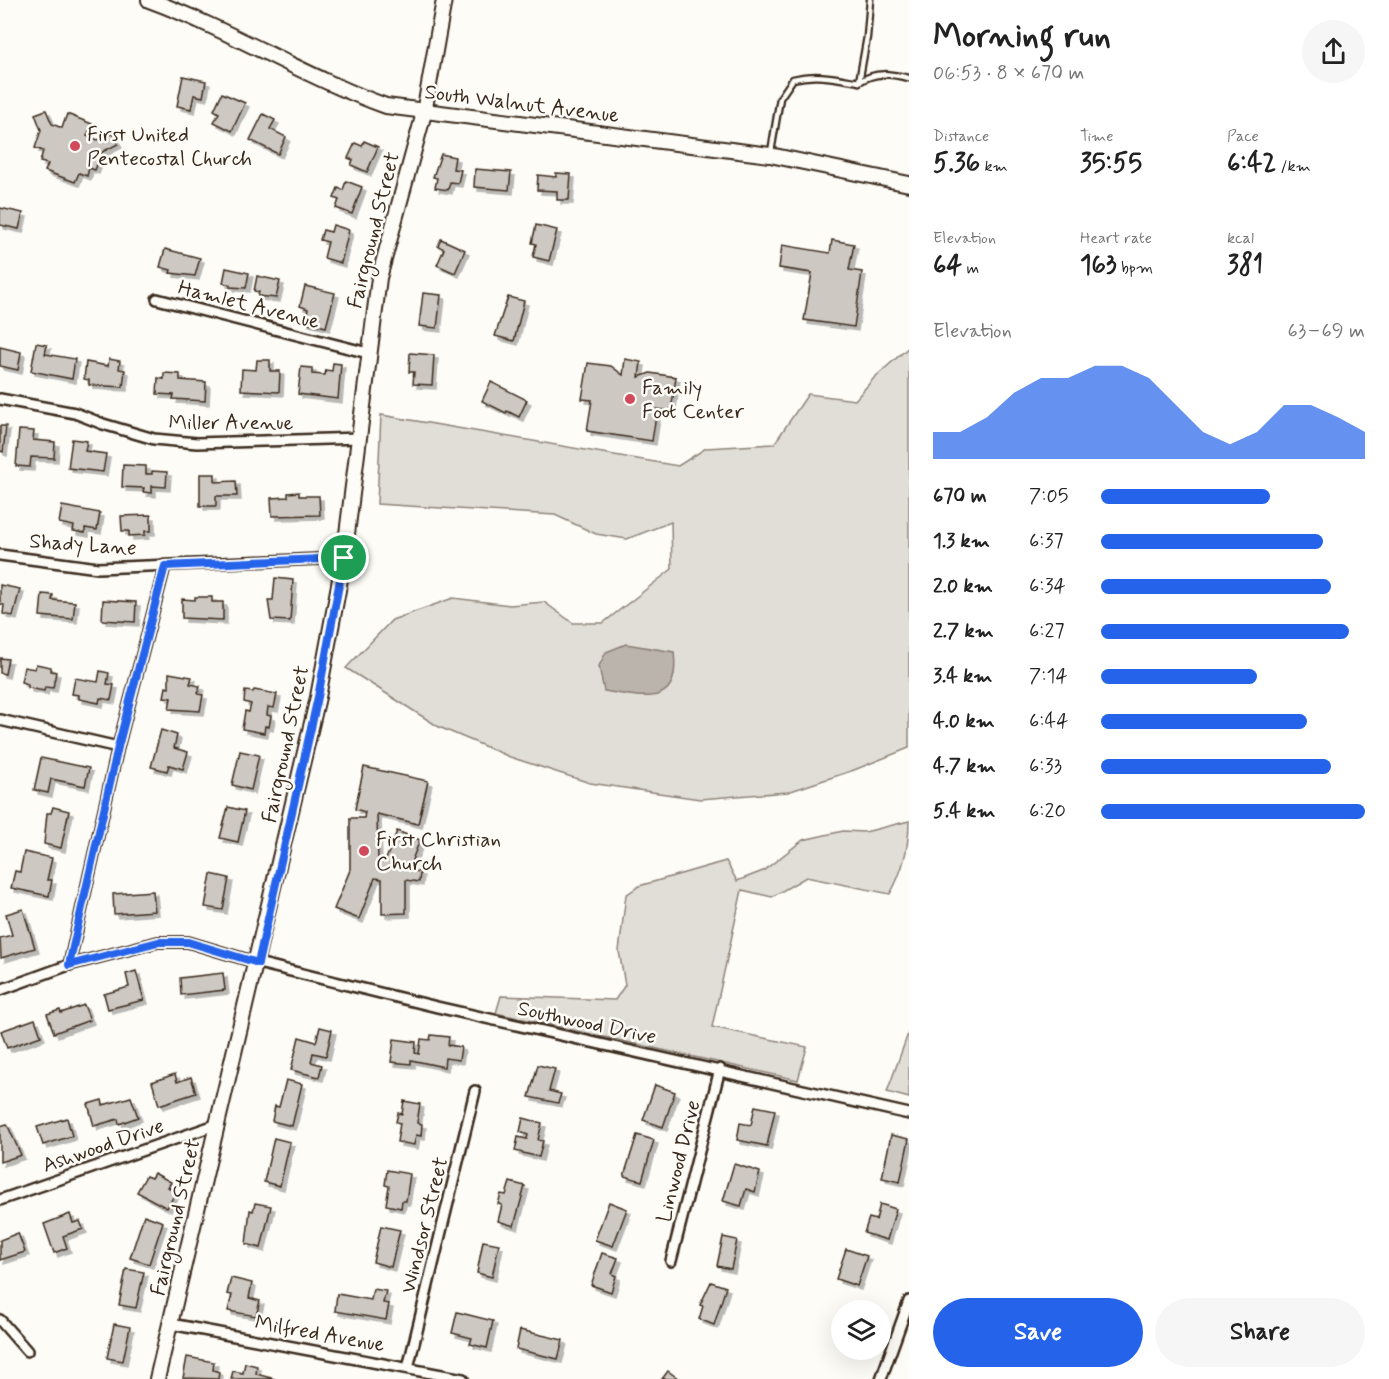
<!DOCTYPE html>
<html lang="en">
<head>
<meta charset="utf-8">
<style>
	:root { --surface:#fff; --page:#f6f6f6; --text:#222; --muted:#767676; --accent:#2563eb }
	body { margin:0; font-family:Mynerve,sans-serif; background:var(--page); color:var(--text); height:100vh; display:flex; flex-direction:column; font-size:22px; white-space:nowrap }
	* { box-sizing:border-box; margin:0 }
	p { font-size:20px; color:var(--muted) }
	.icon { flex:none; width:33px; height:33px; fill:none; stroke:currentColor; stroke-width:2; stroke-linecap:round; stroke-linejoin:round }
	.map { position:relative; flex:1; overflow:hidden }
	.panel { display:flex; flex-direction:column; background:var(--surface); width:480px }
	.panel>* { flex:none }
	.buttons { position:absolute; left:831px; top:1300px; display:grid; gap:12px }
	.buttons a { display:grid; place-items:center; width:60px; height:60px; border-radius:50%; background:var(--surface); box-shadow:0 6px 24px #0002; font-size:30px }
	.pin { position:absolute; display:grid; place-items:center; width:51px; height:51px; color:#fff; margin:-26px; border:3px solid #fff; border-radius:50%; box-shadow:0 2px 6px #0007 }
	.round { display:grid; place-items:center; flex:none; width:63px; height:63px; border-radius:32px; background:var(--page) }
	.headline { display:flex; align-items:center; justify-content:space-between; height:102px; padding:0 24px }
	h1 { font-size:33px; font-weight:700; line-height:45px }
	.metrics { display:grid; grid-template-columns:repeat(3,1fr); gap:9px; height:102px; padding:6px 24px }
	.metrics div { display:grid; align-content:center }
	.metrics b { font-size:26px; font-weight:700 }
	.metrics small { font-size:16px; font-weight:400 }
	.metrics p { font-size:16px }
	.chart { height:168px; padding:12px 24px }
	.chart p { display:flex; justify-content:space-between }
	.chart svg { width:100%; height:108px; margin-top:6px; fill:var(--accent); opacity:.7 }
	.cta { display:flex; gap:12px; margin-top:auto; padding:12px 24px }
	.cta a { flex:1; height:69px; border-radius:36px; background:var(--accent); color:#fff; font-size:24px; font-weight:700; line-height:69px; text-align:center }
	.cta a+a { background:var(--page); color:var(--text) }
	ul { padding:0 24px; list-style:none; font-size:20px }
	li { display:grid; grid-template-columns:96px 72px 1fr; align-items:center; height:45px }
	li i { height:15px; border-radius:8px; background:var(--accent) }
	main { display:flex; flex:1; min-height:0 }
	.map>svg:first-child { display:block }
</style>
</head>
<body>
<main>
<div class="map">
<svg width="909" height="1379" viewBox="0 0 909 1379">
	<defs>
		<filter id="shadow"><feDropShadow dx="4" dy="4" stdDeviation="0" flood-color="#0004"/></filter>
	</defs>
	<rect width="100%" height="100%" fill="#fdfcf7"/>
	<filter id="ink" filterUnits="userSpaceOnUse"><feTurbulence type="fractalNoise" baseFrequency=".0167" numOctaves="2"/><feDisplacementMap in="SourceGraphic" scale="12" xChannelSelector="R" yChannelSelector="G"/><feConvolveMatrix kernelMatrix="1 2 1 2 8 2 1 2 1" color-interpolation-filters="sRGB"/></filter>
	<g filter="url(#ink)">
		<g fill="#e1ded7" stroke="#8e847a" stroke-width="1.5">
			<path d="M 909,347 L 909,748 L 854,770 L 788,792 L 700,799 L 590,783 L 510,757 L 439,727 L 346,668 L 392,620 L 453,598 L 510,605 L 544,602 L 573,623 L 603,623 L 672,569 L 671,522 L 627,539 L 596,534 L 555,515 L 377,504 L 381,415 L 678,466 L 706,448 L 774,444 L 808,394 L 855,400 L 874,378 Z"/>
			<path d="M 909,821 C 909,847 903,871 890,894 L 806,877 L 772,897 L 742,890 L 712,1027 L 807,1047 L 798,1080 L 496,1013 L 501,996 L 615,1000 L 625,985 L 619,951 L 626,895 L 639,886 L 726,861 L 737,881 L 763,871 L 803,840 L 843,831 L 865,832 Z"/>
			<path d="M 909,1031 L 909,1098 L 887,1092 Z"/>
		</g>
		<path fill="#bbb4ad" stroke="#887d74" stroke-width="1.5" d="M 626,644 L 674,652 C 681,709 643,697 604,691 L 599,666 L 606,652 Z"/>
		<g fill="#cdc8c2" stroke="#3b2a1e" stroke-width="1.5" filter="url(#shadow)">
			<path d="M 183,76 L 206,81 L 203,97 L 194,95 L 191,109 L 177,106 Z"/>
			<path d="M 222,93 L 245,103 L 232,131 L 214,122 L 219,113 L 214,110 Z"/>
			<path d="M 46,110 L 52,124 L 62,128 L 67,114 L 92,124 L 87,136 L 98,140 L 113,133 L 118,144 L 102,152 L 95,170 L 89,168 L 87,176 L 79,173 L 75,182 L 45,171 L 48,164 L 40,162 L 43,151 L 35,148 L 41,130 L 35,114 Z"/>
			<path d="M 263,114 L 275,120 L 270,129 L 286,137 L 278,154 L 250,140 Z"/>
			<path d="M 364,141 L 378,147 L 367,172 L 351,165 L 353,160 L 348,158 L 355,143 L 362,146 Z"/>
			<path d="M 441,154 L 455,157 L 453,169 L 461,170 L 458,183 L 450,182 L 448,190 L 435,188 L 437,178 L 433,177 Z"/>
			<path d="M 475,169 L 511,172 L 509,190 L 474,187 Z"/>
			<path d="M 556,173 L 571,174 L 569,200 L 557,200 L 557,191 L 537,190 L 538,175 L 556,177 Z"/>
			<path d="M 346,181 L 362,187 L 352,214 L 336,208 L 339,200 L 334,198 L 338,188 L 343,190 Z"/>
			<path d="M 0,208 L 23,213 L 19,229 L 0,225 Z"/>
			<path d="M 333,225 L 349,230 L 341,263 L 324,258 L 328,242 L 320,240 L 323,230 L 331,232 Z"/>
			<path d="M 536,225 L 557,230 L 549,261 L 533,257 L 536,244 L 532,243 Z"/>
			<path d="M 441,239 L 465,250 L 455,273 L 437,265 L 444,249 L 438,246 Z"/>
			<path d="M 832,240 L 854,244 L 849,270 L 862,272 L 854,327 L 804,320 L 812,273 L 779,268 L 782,245 L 830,253 Z"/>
			<path d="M 165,249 L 200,258 L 195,276 L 170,273 L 171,270 L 160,267 Z"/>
			<path d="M 226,268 L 249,273 L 246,288 L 230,287 L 230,285 L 223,283 Z"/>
			<path d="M 257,276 L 280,281 L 276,298 L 258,296 L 259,292 L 254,291 Z"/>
			<path d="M 305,286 L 335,293 L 326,327 L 305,322 L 308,309 L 300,306 Z"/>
			<path d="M 423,293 L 441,295 L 437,328 L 419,326 Z"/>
			<path d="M 508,297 L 524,301 L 514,341 L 495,336 Z"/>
			<path d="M 36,343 L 47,345 L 45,354 L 75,359 L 72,379 L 31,371 Z"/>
			<path d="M 0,347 L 21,352 L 18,370 L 0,366 Z"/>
			<path d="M 410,353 L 434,355 L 432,385 L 413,384 L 414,372 L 409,372 Z"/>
			<path d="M 109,359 L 120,361 L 119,369 L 125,370 L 123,387 L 89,385 L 89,380 L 84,379 L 86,362 L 108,366 Z"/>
			<path d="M 625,359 L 641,362 L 639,377 L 650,373 L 676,377 L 671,411 L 657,409 L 652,441 L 587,431 L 592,400 L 582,399 L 588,363 L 611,366 L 623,375 Z"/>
			<path d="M 257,360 L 270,360 L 270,371 L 280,371 L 279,392 L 241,390 L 242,369 L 256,370 Z"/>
			<path d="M 333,363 L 341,364 L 338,399 L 298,394 L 301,367 L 312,368 L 312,374 L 325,375 L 326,370 L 332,371 Z"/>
			<path d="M 164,373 L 180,374 L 180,380 L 206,382 L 205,401 L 173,399 L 174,395 L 157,394 L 158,378 L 164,379 Z"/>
			<path d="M 491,382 L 527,400 L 519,417 L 507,411 L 506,413 L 482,401 Z"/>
			<path d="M 0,426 L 6,426 L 3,452 L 0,451 Z"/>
			<path d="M 19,430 L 34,431 L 33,440 L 55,442 L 54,458 L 31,457 L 30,467 L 16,466 Z"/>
			<path d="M 72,439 L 87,441 L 85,451 L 106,454 L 103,472 L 68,468 Z"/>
			<path d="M 123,465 L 146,466 L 146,474 L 152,474 L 152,471 L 167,472 L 166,487 L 152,486 L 152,493 L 143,492 L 144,488 L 122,487 Z"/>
			<path d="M 200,474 L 215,474 L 215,482 L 236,481 L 237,496 L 216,496 L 216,506 L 200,506 Z"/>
			<path d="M 299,492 L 299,496 L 319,496 L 320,515 L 272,516 L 271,498 L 288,497 L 288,493 Z"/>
			<path d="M 62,506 L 100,513 L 97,530 L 85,528 L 85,533 L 73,531 L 74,526 L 59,523 Z"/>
			<path d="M 151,515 L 151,531 L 145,531 L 145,535 L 129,536 L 129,531 L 122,531 L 121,516 Z"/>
			<path d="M 275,578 L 293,580 L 290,621 L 271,620 L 268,600 L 273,600 Z"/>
			<path d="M 0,585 L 20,589 L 13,616 L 3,614 L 4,605 L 0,604 Z"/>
			<path d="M 42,594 L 53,595 L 52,600 L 75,602 L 73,619 L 40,616 Z"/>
			<path d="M 195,597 L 212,597 L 212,602 L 223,602 L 223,620 L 182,618 L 182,599 L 195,600 Z"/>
			<path d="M 103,600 L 136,602 L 135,622 L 102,620 Z"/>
			<path d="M 0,658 L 8,659 L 5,674 L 0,673 Z"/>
			<path d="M 36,664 L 51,667 L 51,671 L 56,672 L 53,688 L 45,687 L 44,691 L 28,688 L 28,684 L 21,682 L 24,667 L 35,669 Z"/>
			<path d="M 100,671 L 109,673 L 107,684 L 114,685 L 111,700 L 100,698 L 99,703 L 79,699 L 79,695 L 72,694 L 75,678 L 98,682 Z"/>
			<path d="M 169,673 L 192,677 L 190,684 L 200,686 L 198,694 L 203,695 L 200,711 L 169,709 L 171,698 L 164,697 L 166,687 L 169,688 Z"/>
			<path d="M 254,690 L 277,694 L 274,708 L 268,707 L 267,715 L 271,716 L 269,727 L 265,726 L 264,733 L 242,729 L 245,711 L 249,712 L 251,704 L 244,702 L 245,691 L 253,692 Z"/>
			<path d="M 161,730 L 177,735 L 174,748 L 188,752 L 183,769 L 169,765 L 167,771 L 151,767 Z"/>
			<path d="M 240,751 L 259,755 L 251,790 L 232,785 Z"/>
			<path d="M 41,758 L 89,768 L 85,786 L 51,779 L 48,793 L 34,790 Z"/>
			<path d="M 364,767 L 428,781 L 418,824 L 377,814 L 378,861 L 385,862 L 397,831 L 420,840 L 408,870 L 420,872 L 419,882 L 406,880 L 406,913 L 382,914 L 382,879 L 375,878 L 359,919 L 334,909 L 350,870 L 350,818 L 364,818 L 365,812 L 355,809 Z"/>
			<path d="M 53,807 L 69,811 L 61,848 L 44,844 L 47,813 L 51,813 Z"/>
			<path d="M 228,807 L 245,811 L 238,842 L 220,838 Z"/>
			<path d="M 24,852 L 52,858 L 47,880 L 52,880 L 49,896 L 11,888 L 15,871 L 20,872 Z"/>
			<path d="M 211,874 L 229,878 L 223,910 L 205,907 Z"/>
			<path d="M 153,891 L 155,911 L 114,914 L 113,894 Z"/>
			<path d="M 23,909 L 35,948 L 1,958 L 0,938 L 12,935 L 6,914 Z"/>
			<path d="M 136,971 L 144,1000 L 108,1009 L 104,994 L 129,987 L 126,974 Z"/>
			<path d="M 223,973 L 225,990 L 181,995 L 180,978 Z"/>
			<path d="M 84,1005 L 90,1020 L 54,1033 L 47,1014 L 60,1010 L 61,1013 Z"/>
			<path d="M 35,1019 L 41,1036 L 7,1048 L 1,1031 Z"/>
			<path d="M 320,1027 L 332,1030 L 326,1056 L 313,1053 L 311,1062 L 322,1065 L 319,1077 L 291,1070 L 299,1037 L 316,1042 Z"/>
			<path d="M 431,1035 L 449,1037 L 448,1045 L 461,1047 L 459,1060 L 445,1058 L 444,1067 L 411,1060 L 411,1064 L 391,1062 L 394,1039 L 416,1042 L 415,1053 L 419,1054 L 421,1039 L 430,1040 Z"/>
			<path d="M 538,1065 L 555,1069 L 549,1091 L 561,1094 L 558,1103 L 529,1097 Z"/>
			<path d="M 175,1074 L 177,1082 L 191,1077 L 196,1093 L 159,1105 L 152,1082 Z"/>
			<path d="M 286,1080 L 302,1084 L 292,1126 L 272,1121 L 275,1106 L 279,1107 Z"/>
			<path d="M 655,1085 L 675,1092 L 663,1127 L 643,1120 Z"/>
			<path d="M 131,1097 L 138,1117 L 119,1124 L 118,1119 L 94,1126 L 88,1104 L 102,1100 L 103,1105 Z"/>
			<path d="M 404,1101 L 420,1104 L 417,1123 L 422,1124 L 421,1136 L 416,1135 L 414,1145 L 397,1142 L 400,1123 L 396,1122 L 398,1113 L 402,1114 Z"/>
			<path d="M 755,1106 L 775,1110 L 767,1146 L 737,1140 L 740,1123 L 751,1125 Z"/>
			<path d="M 67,1118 L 72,1136 L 43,1145 L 37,1127 Z"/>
			<path d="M 523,1118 L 542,1123 L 538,1140 L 543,1141 L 539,1157 L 515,1151 L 518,1137 L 527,1139 L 528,1135 L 520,1132 Z"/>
			<path d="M 7,1124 L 21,1155 L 0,1162 L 0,1126 Z"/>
			<path d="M 637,1135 L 654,1140 L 642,1181 L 624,1176 Z"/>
			<path d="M 891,1135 L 909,1139 L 900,1182 L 882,1178 Z"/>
			<path d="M 274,1138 L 290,1142 L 280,1186 L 264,1182 Z"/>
			<path d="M 734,1164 L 760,1172 L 755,1192 L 746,1189 L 741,1206 L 723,1201 Z"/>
			<path d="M 387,1170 L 410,1174 L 406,1201 L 402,1201 L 401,1208 L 386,1205 L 389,1186 L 385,1185 Z"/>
			<path d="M 154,1173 L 171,1182 L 168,1187 L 176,1192 L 167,1208 L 137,1192 L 146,1176 L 151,1178 Z"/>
			<path d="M 510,1182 L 525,1186 L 514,1226 L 498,1221 L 502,1205 L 498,1204 L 501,1194 L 506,1195 Z"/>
			<path d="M 609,1202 L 627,1209 L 613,1246 L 595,1240 Z"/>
			<path d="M 255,1203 L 271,1206 L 261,1248 L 246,1244 L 250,1210 L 253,1211 Z"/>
			<path d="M 880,1204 L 896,1209 L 887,1240 L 864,1233 L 869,1218 L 876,1220 Z"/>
			<path d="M 70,1214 L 73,1223 L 80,1221 L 83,1229 L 63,1236 L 67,1248 L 54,1253 L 44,1224 Z"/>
			<path d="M 144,1215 L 163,1222 L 149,1264 L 130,1258 Z"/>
			<path d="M 381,1226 L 400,1230 L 391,1267 L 373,1262 Z"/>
			<path d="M 18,1233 L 25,1252 L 0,1260 L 0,1240 Z"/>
			<path d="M 723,1237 L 737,1240 L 731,1269 L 717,1266 Z"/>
			<path d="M 483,1241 L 499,1244 L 492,1277 L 477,1273 Z"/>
			<path d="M 846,1249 L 867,1256 L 857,1286 L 836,1279 Z"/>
			<path d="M 602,1253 L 618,1258 L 612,1274 L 616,1276 L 611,1292 L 591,1285 Z"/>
			<path d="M 126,1269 L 144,1272 L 136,1308 L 119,1305 Z"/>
			<path d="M 231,1278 L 252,1283 L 249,1298 L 260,1301 L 256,1316 L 228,1311 L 232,1295 L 227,1294 Z"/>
			<path d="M 711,1282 L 726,1287 L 714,1325 L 699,1319 L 703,1306 L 700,1305 Z"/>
			<path d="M 373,1289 L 386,1291 L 383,1303 L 389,1304 L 386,1320 L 335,1311 L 337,1294 L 371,1300 Z"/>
			<path d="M 457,1312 L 493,1321 L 487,1348 L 470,1344 L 472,1338 L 452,1333 Z"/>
			<path d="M 114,1324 L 130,1327 L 123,1361 L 107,1358 Z"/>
			<path d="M 520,1330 L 563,1340 L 558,1359 L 516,1349 Z"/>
			<path d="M 187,1357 L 214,1362 L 213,1370 L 219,1372 L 218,1379 L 183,1378 Z"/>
			<path d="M 245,1363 L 257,1366 L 256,1374 L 275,1379 L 231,1379 L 233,1371 L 243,1373 Z"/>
			<path d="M 668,1371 L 679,1379 L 662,1379 Z"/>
		</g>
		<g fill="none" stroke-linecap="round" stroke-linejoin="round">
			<defs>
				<g id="lane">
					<path d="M 859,82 C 876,71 890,74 909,78"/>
					<path d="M 771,152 L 780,98 L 793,79 C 816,73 836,78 859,82 L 867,37 L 870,0"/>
				</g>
				<g id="street">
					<path d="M 157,299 L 368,353"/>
					<path d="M 0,399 L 75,413 L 103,424 L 154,439 L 197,443 L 360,438"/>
					<path d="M 0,555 L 98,568 L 344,558"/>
					<path d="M 0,720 L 118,747"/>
					<path d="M 69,965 L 118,747 L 165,566"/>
					<path d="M 0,990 L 69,965 L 158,942 L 188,942 L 258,963 L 437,1007 L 909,1114"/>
					<path d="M 0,1200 L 218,1124"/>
					<path d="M 671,1261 L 720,1069"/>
					<path d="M 0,1320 L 27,1351"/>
					<path d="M 171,1324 L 463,1379"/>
					<path d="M 408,1368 L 475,1091"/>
					<path d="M 881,1379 L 909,1301"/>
				</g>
				<g id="secondary">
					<path d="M 149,0 C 231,30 305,77 386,106 L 770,155 L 909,184"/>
					<path d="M 157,1379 L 318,697 L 344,558 L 379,278 L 424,113 L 444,0"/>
				</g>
			</defs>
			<use href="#lane" stroke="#3b2a1e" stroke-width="9"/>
			<use href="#street" stroke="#3b2a1e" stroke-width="14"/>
			<use href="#secondary" stroke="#3b2a1e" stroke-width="18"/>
			<use href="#lane" stroke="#fdfcf7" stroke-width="4.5"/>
			<use href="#street" stroke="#fdfcf7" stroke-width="9"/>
			<use href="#secondary" stroke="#fdfcf7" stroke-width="14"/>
		</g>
	</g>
	<g fill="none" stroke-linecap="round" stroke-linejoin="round" filter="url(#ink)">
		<defs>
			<path id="route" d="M 344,558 L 318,697 L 258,963 L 188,942 L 158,942 L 69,965 L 118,747 L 165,566 Z"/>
		</defs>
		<use href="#route" stroke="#fff" stroke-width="12"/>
		<use href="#route" stroke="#2563eb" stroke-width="8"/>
	</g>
	<g fill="#d1495b" stroke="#fdfcf7" stroke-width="2">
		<circle cx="75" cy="146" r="6"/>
		<circle cx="630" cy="399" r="6"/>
		<circle cx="364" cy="851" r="6"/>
	</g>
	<g text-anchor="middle" stroke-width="5" stroke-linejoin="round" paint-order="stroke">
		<g font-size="21" fill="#3b2a1e" stroke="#fdfcf7">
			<text transform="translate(522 103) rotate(7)" y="7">South Walnut Avenue</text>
			<text transform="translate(373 230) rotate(-76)" y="7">Fairground Street</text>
			<text transform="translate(249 304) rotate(14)" y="7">Hamlet Avenue</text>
			<text x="231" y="429">Miller Avenue</text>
			<text transform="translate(83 544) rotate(4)" y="7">Shady Lane</text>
			<text transform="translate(285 744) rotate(-78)" y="7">Fairground Street</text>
			<text transform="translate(587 1022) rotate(12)" y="7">Southwood Drive</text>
			<text transform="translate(103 1145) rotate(-19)" y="7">Ashwood Drive</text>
			<text transform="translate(678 1161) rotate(-76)" y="7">Linwood Drive</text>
			<text transform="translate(175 1217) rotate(-77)" y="7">Fairground Street</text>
			<text transform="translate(424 1225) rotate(-76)" y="7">Windsor Street</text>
			<text transform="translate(320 1333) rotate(10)" y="7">Milfred Avenue</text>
		</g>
		<g font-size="21" fill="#3b2a1e" stroke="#fdfcf7" text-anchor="start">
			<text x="87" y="141">First United<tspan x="87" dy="24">Pentecostal Church</tspan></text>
			<text x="642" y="394">Family<tspan x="642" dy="24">Foot Center</tspan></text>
			<text x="376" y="846">First Christian<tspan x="376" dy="24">Church</tspan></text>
		</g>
	</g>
</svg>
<div class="buttons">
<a><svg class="icon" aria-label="layers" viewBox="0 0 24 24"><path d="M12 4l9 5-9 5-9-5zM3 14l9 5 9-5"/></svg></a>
</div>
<div class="pin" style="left:344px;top:558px;background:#1e9e55"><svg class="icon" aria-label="arrive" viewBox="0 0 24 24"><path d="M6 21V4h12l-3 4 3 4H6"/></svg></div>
</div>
<section class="panel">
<div class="headline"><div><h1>Morning run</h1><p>06:53 · 8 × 670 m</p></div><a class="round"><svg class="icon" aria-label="share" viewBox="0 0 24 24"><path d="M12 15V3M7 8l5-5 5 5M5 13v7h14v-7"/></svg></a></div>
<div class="metrics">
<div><p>Distance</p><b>5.36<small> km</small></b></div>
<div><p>Time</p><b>35:55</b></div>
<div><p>Pace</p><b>6:42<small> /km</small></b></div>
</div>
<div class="metrics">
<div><p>Elevation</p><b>64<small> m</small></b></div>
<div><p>Heart rate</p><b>163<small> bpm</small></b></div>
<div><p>kcal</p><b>381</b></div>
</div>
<div class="chart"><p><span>Elevation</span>63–69 m</p>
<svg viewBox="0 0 160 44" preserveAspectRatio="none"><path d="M0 44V33L10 33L20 27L30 17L40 11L50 11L60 6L70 6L80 11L90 22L100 33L110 38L120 33L130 22L140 22L150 27L160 33V44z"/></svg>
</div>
<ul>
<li><b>670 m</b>7:05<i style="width:64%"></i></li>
<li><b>1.3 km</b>6:37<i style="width:84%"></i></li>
<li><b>2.0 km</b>6:34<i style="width:87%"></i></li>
<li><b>2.7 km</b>6:27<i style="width:94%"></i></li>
<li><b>3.4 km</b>7:14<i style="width:59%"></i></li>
<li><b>4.0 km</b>6:44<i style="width:78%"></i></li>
<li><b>4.7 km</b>6:33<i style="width:87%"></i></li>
<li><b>5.4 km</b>6:20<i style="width:100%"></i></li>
</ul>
<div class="cta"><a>Save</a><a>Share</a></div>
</section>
</main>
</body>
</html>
